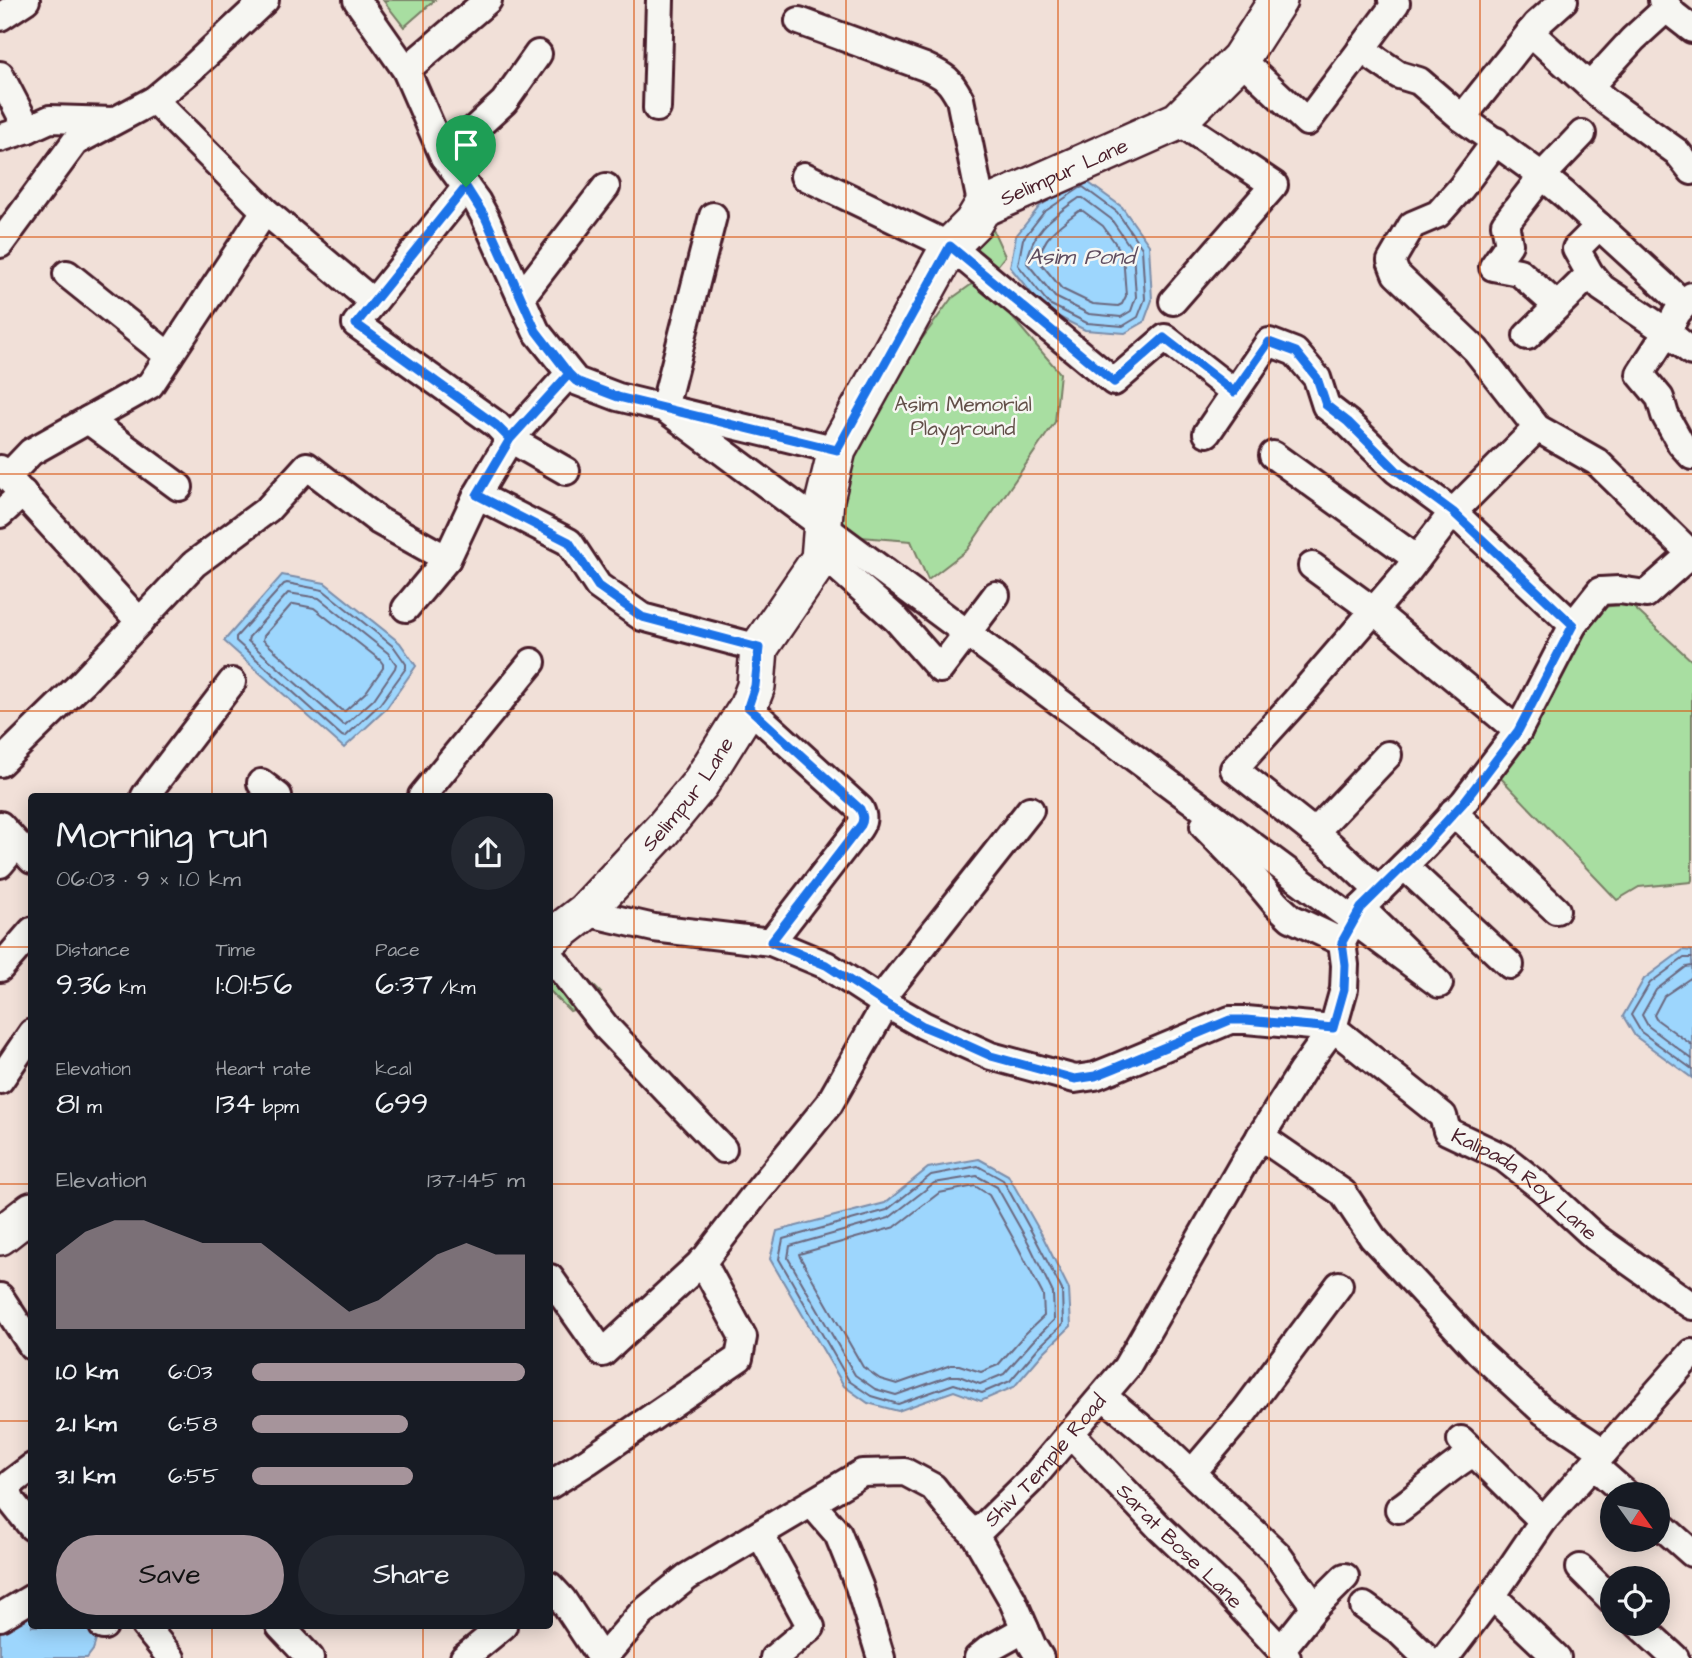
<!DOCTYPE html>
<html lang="en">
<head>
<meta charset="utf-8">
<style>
	:root { --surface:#171b24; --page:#242831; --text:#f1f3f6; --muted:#9ea1a6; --accent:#a6949b }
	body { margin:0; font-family:"Architects Daughter",sans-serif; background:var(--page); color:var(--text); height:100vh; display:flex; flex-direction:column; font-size:26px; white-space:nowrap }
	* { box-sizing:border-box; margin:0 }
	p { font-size:23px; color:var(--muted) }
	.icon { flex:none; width:38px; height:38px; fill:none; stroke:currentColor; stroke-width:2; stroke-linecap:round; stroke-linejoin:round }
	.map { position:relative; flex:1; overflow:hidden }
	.drawer { position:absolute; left:28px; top:793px; width:525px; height:836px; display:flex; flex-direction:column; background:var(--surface); border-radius:7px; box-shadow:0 4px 18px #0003 }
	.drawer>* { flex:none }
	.needle { width:46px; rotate:123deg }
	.buttons { position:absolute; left:1600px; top:1482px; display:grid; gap:14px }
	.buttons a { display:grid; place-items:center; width:70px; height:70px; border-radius:50%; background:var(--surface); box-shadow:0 4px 18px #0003; font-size:35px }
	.pin { position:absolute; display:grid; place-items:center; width:60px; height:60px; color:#fff; margin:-72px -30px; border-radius:50% 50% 50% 0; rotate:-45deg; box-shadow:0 0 7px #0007 }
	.pin .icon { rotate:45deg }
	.round { display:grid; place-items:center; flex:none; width:74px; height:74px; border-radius:37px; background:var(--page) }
	.head { display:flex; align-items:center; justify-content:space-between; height:119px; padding:0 28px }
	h1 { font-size:38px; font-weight:600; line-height:52px }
	.figures { display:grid; grid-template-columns:repeat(3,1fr); gap:10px; height:119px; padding:7px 28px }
	.figures div { display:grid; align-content:center }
	.figures b { font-size:30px; font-weight:600 }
	.figures small { font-size:19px; font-weight:400 }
	.figures p { font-size:19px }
	.chart { height:196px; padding:14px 28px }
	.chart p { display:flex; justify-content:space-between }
	.chart svg { width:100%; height:126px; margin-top:7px; fill:var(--accent); opacity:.7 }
	.button { display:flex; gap:14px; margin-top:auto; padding:14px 28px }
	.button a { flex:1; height:80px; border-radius:42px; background:var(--accent); color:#111; font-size:28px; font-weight:600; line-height:80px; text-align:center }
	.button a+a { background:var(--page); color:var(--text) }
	ul { padding:0 28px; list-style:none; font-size:23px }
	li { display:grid; grid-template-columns:112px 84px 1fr; align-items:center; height:52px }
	li i { height:18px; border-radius:9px; background:var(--accent) }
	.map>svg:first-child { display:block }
</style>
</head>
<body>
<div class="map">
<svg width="1692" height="1658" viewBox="0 0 1692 1658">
	<rect width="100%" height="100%" fill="#f1e0d8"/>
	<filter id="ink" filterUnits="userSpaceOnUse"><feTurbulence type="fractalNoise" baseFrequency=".0143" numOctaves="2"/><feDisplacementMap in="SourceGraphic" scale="14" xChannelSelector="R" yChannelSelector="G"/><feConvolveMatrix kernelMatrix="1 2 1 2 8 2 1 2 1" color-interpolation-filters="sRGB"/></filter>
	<g filter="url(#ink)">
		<g fill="#a8dea1" stroke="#797e66" stroke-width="2">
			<path d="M 383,0 L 435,0 L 404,27 Z"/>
			<path d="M 988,219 L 1005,256 L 994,270 L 967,241 Z"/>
			<path d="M 979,279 L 1060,373 L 1055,422 L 967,550 L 928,580 L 911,541 L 835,535 L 838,476 L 887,387 L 951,299 Z"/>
			<path d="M 1630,604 L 1692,661 L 1692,880 L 1691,882 L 1639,887 L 1617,900 L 1496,773 L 1584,625 L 1602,607 Z"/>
			<path d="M 556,953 L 581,973 L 601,993 L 587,1005 L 570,1011 L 550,991 L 550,956 Z"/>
		</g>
		<g fill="#9dd6fd" stroke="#7c8da9" stroke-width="2">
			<path d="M 1082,178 L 1122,207 L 1149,245 L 1152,300 L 1144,322 L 1125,333 L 1085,330 L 1045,310 L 1010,267 L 1016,236 L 1040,206 Z"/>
			<path d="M 282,575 L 325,583 L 400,643 L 416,666 L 386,709 L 344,748 L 224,641 Z"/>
			<path d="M 1683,950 L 1692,951 L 1692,1078 L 1635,1036 L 1623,1016 L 1644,979 Z"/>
			<path d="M 979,1159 L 1008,1175 L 1042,1235 L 1069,1289 L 1071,1326 L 1044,1352 L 1014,1387 L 981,1401 L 954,1391 L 898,1411 L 868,1403 L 844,1386 L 770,1259 L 777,1231 L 885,1203 L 928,1168 Z"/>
			<path d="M 31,1611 L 32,1626 L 99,1626 L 100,1627 L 93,1650 L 87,1658 L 0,1658 L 0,1629 Z"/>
		</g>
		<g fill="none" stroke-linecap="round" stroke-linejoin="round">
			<g stroke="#6b687f" stroke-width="2">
				<path d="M 1083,187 L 1117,212 L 1142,248 L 1145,299 L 1138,317 L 1123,326 L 1087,323 L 1049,304 L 1018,265 L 1023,239 L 1044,212 L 1080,188 Z"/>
				<path d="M 1079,198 L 1083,198 L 1111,219 L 1133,251 L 1136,297 L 1131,311 L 1121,317 L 1089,314 L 1055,297 L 1027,263 C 1031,230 1054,216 1079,198 Z"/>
				<path d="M 1079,211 L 1083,211 L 1103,226 L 1123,254 L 1126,296 L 1122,304 L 1118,306 L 1093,304 L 1062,289 L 1039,261 C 1041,237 1061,224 1079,211 Z"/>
				<path d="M 287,583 L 323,590 L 394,647 L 406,664 L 406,668 L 380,704 L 345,737 L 342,736 L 236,641 L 236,637 L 284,584 Z"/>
				<path d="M 288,593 L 319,598 L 388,653 L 396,664 L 395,668 L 374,699 L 345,725 L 342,724 L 248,641 L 249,637 Z"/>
				<path d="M 294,604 L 314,608 L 380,660 L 383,664 L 383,668 L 366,692 L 345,711 L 341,710 L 263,640 L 264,636 L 291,605 Z"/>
				<path d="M 1692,958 L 1684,958 L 1650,983 L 1631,1015 L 1641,1032 L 1692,1069"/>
				<path d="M 1692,966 L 1686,967 L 1656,990 L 1642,1015 L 1648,1026 L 1692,1059"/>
				<path d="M 1692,977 L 1664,996 L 1654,1015 L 1656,1019 L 1692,1045"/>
				<path d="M 978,1166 L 1003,1180 L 1035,1238 L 1062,1290 L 1063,1324 L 1039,1347 L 1010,1381 L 982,1393 L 954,1384 L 898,1404 L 871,1396 L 849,1381 L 779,1259 L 783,1239 L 887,1210 L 931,1175 Z"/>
				<path d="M 977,1176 L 997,1187 L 1028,1242 L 1053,1293 L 1054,1320 L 1033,1341 L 1004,1374 L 980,1384 L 959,1376 L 950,1376 L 896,1395 L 875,1389 L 855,1375 L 788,1258 L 790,1246 L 889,1218 L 934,1183 Z"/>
				<path d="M 975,1186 L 989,1195 L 1018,1247 L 1043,1295 L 1044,1316 L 1025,1334 L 998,1365 L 981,1372 L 959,1365 L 951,1365 L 897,1384 L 880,1379 L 863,1367 L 800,1257 L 799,1254 L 895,1227 L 939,1193 Z"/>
			</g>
			<defs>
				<g id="street">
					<path d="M 357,0 L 406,70 L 444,157 L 477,202 L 485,217 L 536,331 L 576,381 L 618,397 L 837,450"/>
					<path d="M 1662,0 L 1674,15 L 1692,29"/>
					<path d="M 0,17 L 26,0"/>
					<path d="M 799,21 L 925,67 C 945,76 950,80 960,99 L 982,208"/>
					<path d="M 1530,32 L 1606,101 L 1677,152 L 1692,171"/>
					<path d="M 1361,49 L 1399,75 L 1419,81 L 1462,118 L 1542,176 L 1564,194 L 1684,304"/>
					<path d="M 1240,59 L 1307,122 L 1396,3 L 1392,0"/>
					<path d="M 406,70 L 488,0"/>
					<path d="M 0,75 L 28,129"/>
					<path d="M 1590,86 L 1633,39 L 1668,7"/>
					<path d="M 154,100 L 265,211 L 373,302"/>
					<path d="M 657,108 L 660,0"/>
					<path d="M 1462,118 L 1536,25 L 1564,0"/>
					<path d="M 0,138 L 28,129 L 50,119 L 113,121"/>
					<path d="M 1496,141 L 1461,188 L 1438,214 L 1412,225 L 1391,261 L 1396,274 L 1476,350 L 1537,428 L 1597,462 L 1691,554"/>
					<path d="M 444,157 L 504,102 L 538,54"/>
					<path d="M 804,176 L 950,246 L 1114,382 L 1165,338 L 1234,392"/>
					<path d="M 466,187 L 356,324 L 497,425 L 510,439 L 566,471"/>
					<path d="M 713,216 L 664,408 L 1439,984 L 1361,908"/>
					<path d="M 1599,226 L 1576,249 L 1590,274 L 1602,288 L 1667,332 L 1692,352"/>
					<path d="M 0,244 L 75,142 L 154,100 L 190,70 L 265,0"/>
					<path d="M 67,274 L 169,356"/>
					<path d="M 1692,296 L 1677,313 L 1667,332 L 1640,374 L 1660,398 L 1665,415 L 1681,444 L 1692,456"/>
					<path d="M 521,297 L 606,187"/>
					<path d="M 1173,301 L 1274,185 L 1178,121"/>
					<path d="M 1557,306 L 1519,272 L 1493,267 L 1509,244 L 1505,224 L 1542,176 L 1582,134"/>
					<path d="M 1527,336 L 1590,274"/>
					<path d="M 88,420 L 179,487"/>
					<path d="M 1207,433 L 1269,342 L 1295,352 L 1317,378 L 1326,406 L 1348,423 L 1396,470 L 1453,512 L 1573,625"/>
					<path d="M 1273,455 L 1417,559"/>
					<path d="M 0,469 L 140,622"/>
					<path d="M 8,476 L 31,452 L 150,385 L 265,211"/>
					<path d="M 477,495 L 569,542 L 598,586 L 642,617 L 759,648"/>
					<path d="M 0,514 L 23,493"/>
					<path d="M 820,559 L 834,564 L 896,619 L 940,669 L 996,595"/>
					<path d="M 1312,566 L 1374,611 L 1518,731"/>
					<path d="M 406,608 L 447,559 L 477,495 L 510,439 L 569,374"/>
					<path d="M 748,707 L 860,809 C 865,819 862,824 856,832 L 771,942"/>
					<path d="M 0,763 L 82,683 L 194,564 L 268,509 L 307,466 L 379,521 L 447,559"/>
					<path d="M 261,783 L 278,796"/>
					<path d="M 145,796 L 232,682"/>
					<path d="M 422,796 L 532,662"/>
					<path d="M 1453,812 L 1556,910"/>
					<path d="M 0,825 L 32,860"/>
					<path d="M 1204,826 L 1250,873 L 1276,904 L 1291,918 L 1342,942"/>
					<path d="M 1314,833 L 1388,755"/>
					<path d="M 0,864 L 17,844"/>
					<path d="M 1404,866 L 1510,965"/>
					<path d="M 1379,891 L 1330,845 L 1234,769 L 1295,702 L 1407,572 L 1453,512 L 1537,428"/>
					<path id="s1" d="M 585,912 L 654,928 L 771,942 L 826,965 L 886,1004 L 923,1025 L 940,1033 L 991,1056 L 1075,1079 L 1095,1076 L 1115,1068 L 1230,1020 L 1246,1020 L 1333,1028 L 1443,1116 L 1447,1131 L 1504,1158 L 1542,1188 L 1595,1237 L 1692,1306"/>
					<path d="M 550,955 L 605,1026 L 723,1149"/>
					<path d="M 0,968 L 32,931"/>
					<path d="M 880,1000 L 1030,810"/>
					<path d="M 0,1080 L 32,1033"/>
					<path d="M 1260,1136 L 1343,1193 L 1373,1238 L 1480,1353 L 1544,1412 L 1604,1452"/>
					<path d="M 550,1278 L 603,1353 L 705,1259 L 753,1197 L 829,1104 L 886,1004"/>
					<path d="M 0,1297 L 32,1346"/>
					<path d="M 1103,1396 L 1162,1445 L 1277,1554 L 1315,1607"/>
					<path id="s2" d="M 1071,1434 L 1159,1527 L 1225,1590 L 1281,1650 L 1287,1658"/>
					<path d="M 1461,1440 L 1543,1521"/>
					<path d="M 1593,1465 L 1626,1494"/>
					<path d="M 32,1467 L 11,1483 L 8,1493 L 12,1502 L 32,1527"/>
					<path d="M 1192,1473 L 1244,1412 L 1339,1285"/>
					<path d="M 550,1485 L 588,1461 L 739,1358 L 743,1337 L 702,1261"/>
					<path d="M 812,1504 L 838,1534 L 859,1586 L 881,1658"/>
					<path d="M 1399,1509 C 1425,1491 1446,1468 1474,1453"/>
					<path d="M 1657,1522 L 1692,1553"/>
					<path d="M 760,1534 L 811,1627 L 774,1658"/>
					<path d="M 975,1535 L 1012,1599 L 1032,1645 L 1040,1658"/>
					<path d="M 1580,1568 L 1612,1600"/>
					<path d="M 550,1586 L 562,1599 L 601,1658"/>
					<path d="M 1492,1596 L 1557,1658"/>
					<path d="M 1364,1606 L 1399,1631 L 1427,1658"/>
					<path d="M 0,1617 L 32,1598"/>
					<path d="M 1638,1624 L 1675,1658"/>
					<path d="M 103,1626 L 104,1626"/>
					<path d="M 145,1626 L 171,1658"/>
					<path d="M 280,1626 L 310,1658"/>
					<path d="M 1281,1650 L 1315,1607 L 1345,1577"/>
					<path d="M 464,1658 L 503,1626"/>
					<path id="s3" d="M 603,1658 L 641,1614 L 687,1577 L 862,1473 L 905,1472 L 933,1487 L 956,1516 L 975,1535 L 1031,1480 L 1126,1368 L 1246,1159 L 1302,1071 L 1333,1028 L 1344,989 L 1345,965 L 1342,942 L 1361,908 L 1425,845 L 1464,802 L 1518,731 L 1573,625 L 1600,591 L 1619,590 L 1646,594 L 1692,553"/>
					<path d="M 978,1658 L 989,1649 L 1025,1629"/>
					<path d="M 1445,1658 L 1492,1596 L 1543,1521 L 1692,1353"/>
				</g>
				<g id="secondary">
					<path id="s4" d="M 550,939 L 585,912 L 662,830 L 700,784 L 748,707 L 756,686 L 759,648 L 820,559 L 825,499 L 837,450 L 950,246 L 973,223 L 982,208 L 1178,121 L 1240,59 L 1278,0"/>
					<path d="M 0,1236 L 32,1211"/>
				</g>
			</defs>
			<use href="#street" stroke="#4a1f2b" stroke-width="32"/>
			<use href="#secondary" stroke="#4a1f2b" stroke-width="42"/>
			<use href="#street" stroke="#f6f6f2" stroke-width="26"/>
			<use href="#secondary" stroke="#f6f6f2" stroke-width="37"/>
		</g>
	</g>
	<g fill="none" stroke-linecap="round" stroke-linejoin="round" filter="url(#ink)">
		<defs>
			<path id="route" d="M 466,187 L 485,217 L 536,331 L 569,374 L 510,439 L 477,495 L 569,542 L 598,586 L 642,617 L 759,648 L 755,686 L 748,707 L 860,809 C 863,815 864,819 861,825 L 771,942 L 826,965 L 886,1004 L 923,1026 L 940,1033 L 991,1056 L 1075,1079 L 1095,1076 L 1115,1068 L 1230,1020 L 1246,1020 L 1333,1028 L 1344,989 L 1345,965 L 1342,942 L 1361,908 L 1425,845 L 1464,802 L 1518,731 L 1573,625 L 1453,512 L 1396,470 L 1348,422 L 1326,405 L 1317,378 L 1296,352 L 1269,342 L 1234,392 L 1164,338 L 1114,382 L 950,246 L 837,450 L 618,397 L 576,381 L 569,374 L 510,439 L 496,425 L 356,324 L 466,187"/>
		</defs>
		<use href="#route" stroke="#fff" stroke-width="14"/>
		<use href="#route" stroke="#1a73e8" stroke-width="9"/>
	</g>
	<path fill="none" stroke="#d8530f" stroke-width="2" stroke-opacity="0.55" d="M 212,0 L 212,796M 423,0 L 423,796M 634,0 L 634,1658M 846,0 L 846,1658M 1058,0 L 1058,1658M 1269,0 L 1269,1658M 1480,0 L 1480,1658M 0,237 L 1692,237M 0,474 L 1692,474M 0,711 L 1692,711M 0,947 L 32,947M 550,947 L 1692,947M 0,1184 L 32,1184M 550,1184 L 1692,1184M 0,1421 L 32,1421M 550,1421 L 1692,1421M 212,1626 L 212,1658M 423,1626 L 423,1658"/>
	<g text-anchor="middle" stroke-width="5" stroke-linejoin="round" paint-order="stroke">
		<g font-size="21" fill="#4a1f2b" stroke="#f6f6f2">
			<text dy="7" stroke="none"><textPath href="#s4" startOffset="959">Selimpur Lane</textPath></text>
			<text dy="7" stroke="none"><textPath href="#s4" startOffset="201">Selimpur Lane</textPath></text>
			<text dy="7" stroke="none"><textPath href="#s1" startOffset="1045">Kalipada Roy Lane</textPath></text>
			<text dy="7" stroke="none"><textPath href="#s3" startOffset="562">Shiv Temple Road</textPath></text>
			<text dy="7" stroke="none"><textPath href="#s2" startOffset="156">Sarat Bose Lane</textPath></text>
		</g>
		<g font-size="21" fill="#624f48" stroke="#f6f6f2">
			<text x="963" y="411">Asim Memorial<tspan x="963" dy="24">Playground</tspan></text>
		</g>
		<g font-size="23" font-style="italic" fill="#5f4d60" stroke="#f6f6f2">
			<text x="1081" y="264">Asim Pond</text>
		</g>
	</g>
</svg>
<div class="buttons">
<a><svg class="needle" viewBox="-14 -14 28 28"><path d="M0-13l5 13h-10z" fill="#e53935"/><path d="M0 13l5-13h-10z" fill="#9ea1a6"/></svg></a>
<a><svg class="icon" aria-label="locate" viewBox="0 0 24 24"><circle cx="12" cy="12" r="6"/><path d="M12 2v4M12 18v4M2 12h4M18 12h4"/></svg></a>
</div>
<div class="pin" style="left:466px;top:187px;background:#1e9e55"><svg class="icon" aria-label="arrive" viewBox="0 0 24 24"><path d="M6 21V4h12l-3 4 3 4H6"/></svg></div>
<section class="drawer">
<div class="head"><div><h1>Morning run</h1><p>06:03 · 9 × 1.0 km</p></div><a class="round"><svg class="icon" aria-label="share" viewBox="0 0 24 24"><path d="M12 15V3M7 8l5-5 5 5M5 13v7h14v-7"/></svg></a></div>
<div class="figures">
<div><p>Distance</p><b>9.36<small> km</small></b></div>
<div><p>Time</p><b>1:01:56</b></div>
<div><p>Pace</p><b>6:37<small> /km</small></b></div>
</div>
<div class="figures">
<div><p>Elevation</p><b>81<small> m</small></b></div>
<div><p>Heart rate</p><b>134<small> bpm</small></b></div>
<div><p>kcal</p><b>699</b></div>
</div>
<div class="chart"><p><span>Elevation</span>137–145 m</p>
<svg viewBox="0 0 160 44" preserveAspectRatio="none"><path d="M0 44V18L10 10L20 6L30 6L40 10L50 14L60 14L70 14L80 22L90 30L100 38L110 34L120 26L130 18L140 14L150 18L160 18V44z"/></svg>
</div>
<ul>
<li><b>1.0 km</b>6:03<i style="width:100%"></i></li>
<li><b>2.1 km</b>6:58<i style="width:57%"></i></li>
<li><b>3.1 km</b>6:55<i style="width:59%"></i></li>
</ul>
<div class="button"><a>Save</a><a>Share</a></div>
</section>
</div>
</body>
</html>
